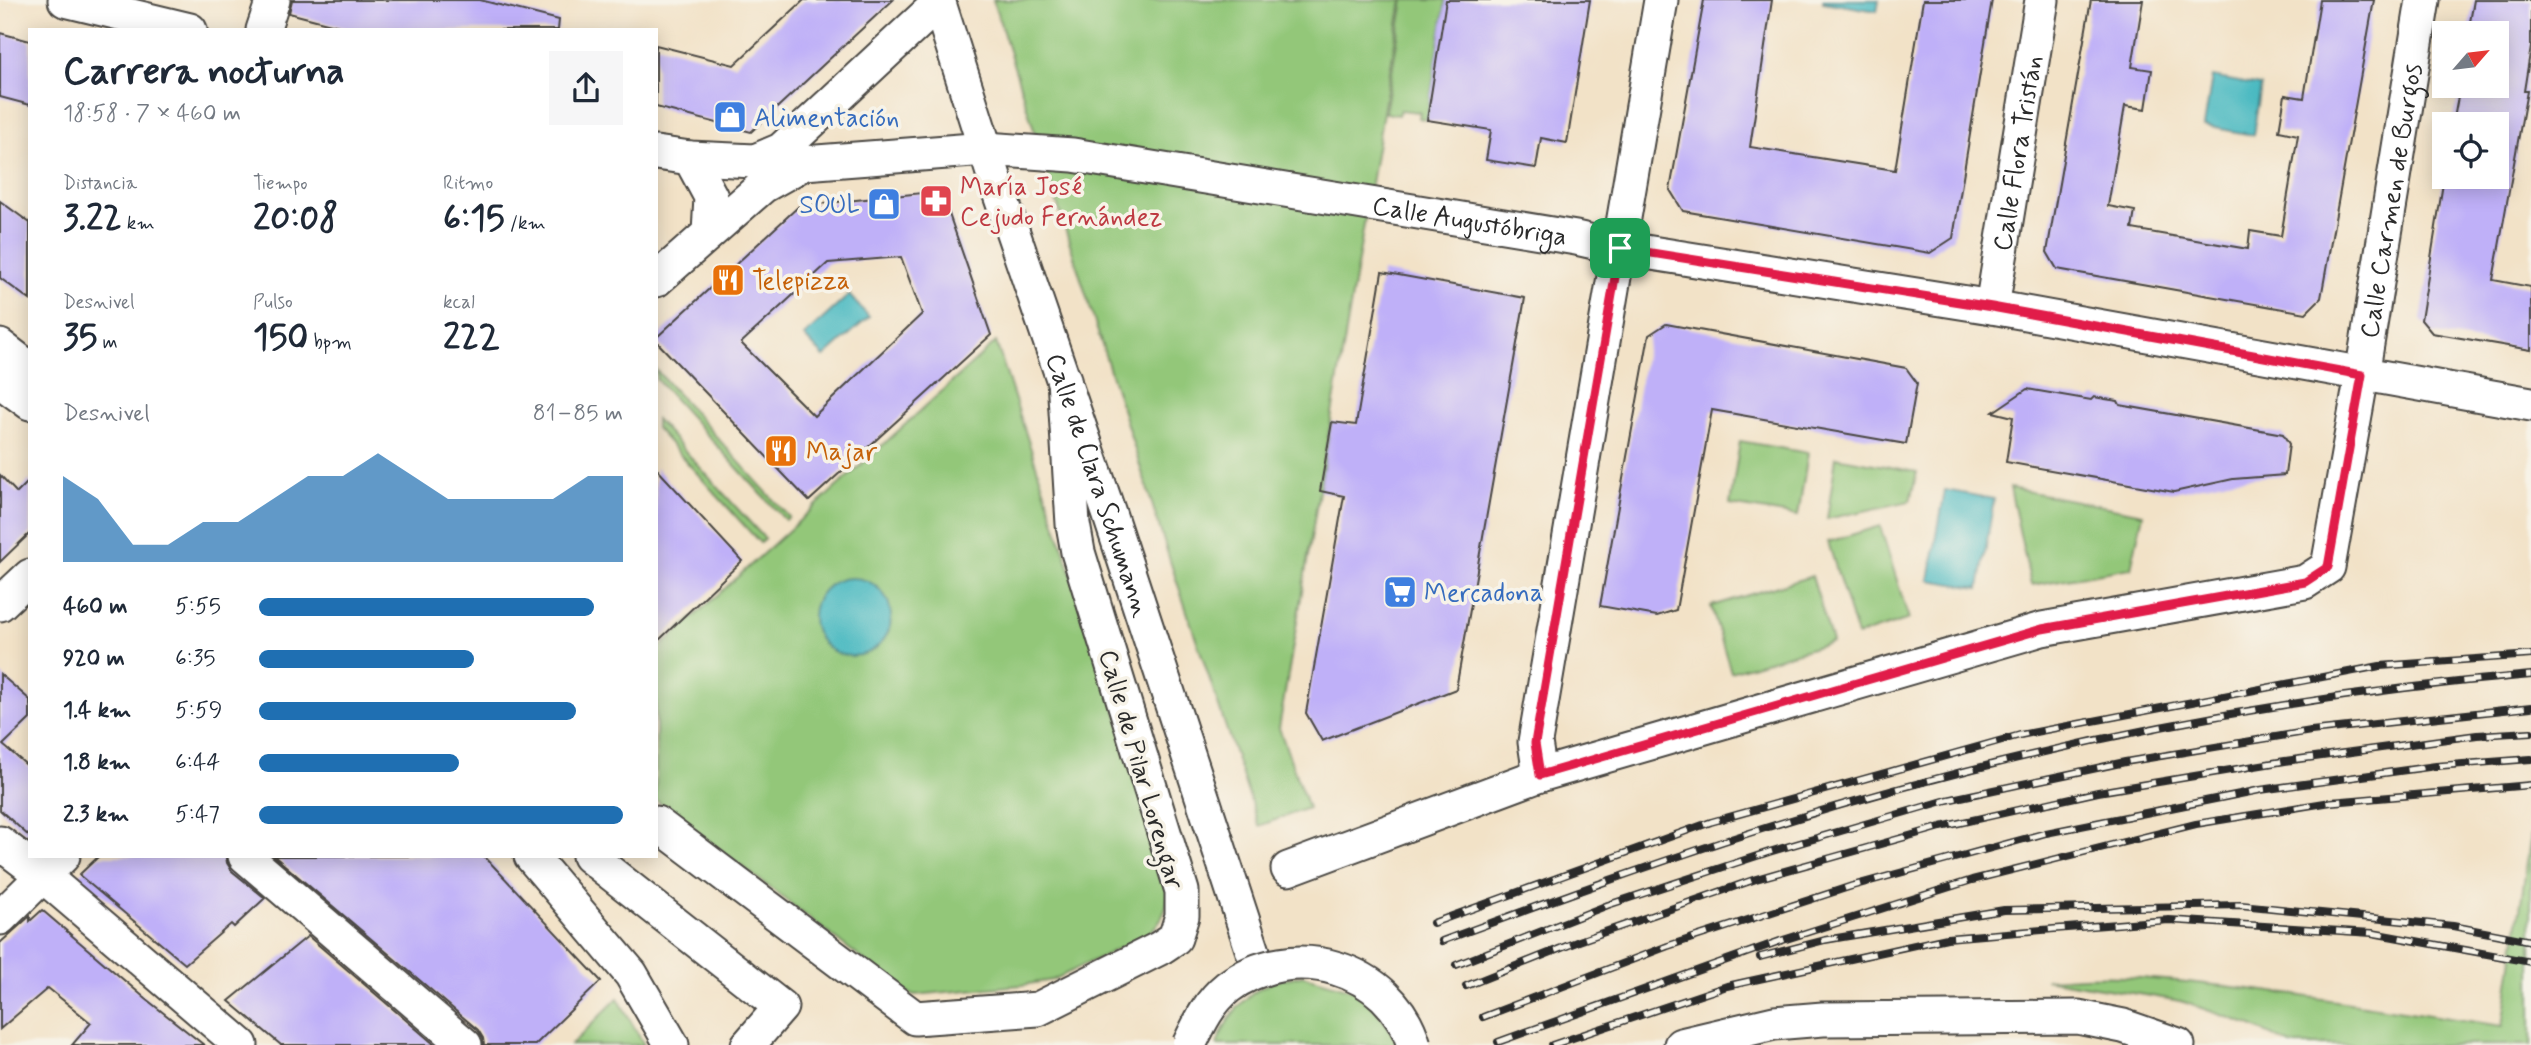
<!DOCTYPE html>
<html lang="es">
<head>
<meta charset="utf-8">
<style>
	:root { --surface:#fff; --page:#f6f6f7; --text:#1f2937; --muted:#747a83; --accent:#1f6fb2 }
	body { margin:0; font-family:Mynerve,sans-serif; background:var(--page); color:var(--text); height:100vh; display:flex; flex-direction:column; font-size:26px; white-space:nowrap }
	* { box-sizing:border-box; margin:0 }
	p { font-size:23px; color:var(--muted) }
	.icon { flex:none; width:38px; height:38px; fill:none; stroke:currentColor; stroke-width:2; stroke-linecap:round; stroke-linejoin:round }
	.map { position:relative; flex:1; overflow:hidden }
	.sheet { position:absolute; left:28px; top:28px; width:630px; height:830px; display:flex; flex-direction:column; background:var(--surface); border-radius:0px; box-shadow:0 4px 18px #0003 }
	.sheet>* { flex:none }
	.needle { width:46px; rotate:62deg }
	.buttons { position:absolute; left:2432px; top:21px; display:grid; gap:14px }
	.buttons a { display:grid; place-items:center; width:77px; height:77px; border-radius:0px; background:var(--surface); box-shadow:0 4px 18px #0003; font-size:35px }
	.pin { position:absolute; display:grid; place-items:center; width:60px; height:60px; color:#fff; margin:-30px; border-radius:14px; box-shadow:0 4px 10px #0006 }
	.round { display:grid; place-items:center; flex:none; width:74px; height:74px; border-radius:0px; background:var(--page) }
	.summary { display:flex; align-items:center; justify-content:space-between; height:119px; padding:0 35px }
	h1 { font-size:38px; font-weight:800; line-height:52px }
	.metrics { display:grid; grid-template-columns:repeat(3,1fr); gap:10px; height:119px; padding:7px 35px }
	.metrics div { display:grid; align-content:center }
	.metrics b { font-size:35px; font-weight:800 }
	.metrics small { font-size:19px; font-weight:400 }
	.metrics p { font-size:19px }
	.chart { height:196px; padding:14px 35px }
	.chart p { display:flex; justify-content:space-between }
	.chart svg { width:100%; height:126px; margin-top:7px; fill:var(--accent); opacity:.7 }
	ul { padding:0 35px; list-style:none; font-size:23px }
	li { display:grid; grid-template-columns:112px 84px 1fr; align-items:center; height:52px }
	li i { height:18px; border-radius:9px; background:var(--accent) }
	.map>svg:first-child { display:block }
</style>
</head>
<body>
<div class="map">
<svg width="2531" height="1045" viewBox="0 0 2531 1045">
	<rect width="100%" height="100%" fill="#f7f3e8"/>
	<filter id="ink" filterUnits="userSpaceOnUse"><feTurbulence type="fractalNoise" baseFrequency=".0143" numOctaves="2"/><feDisplacementMap in="SourceGraphic" scale="14" xChannelSelector="R" yChannelSelector="G"/><feConvolveMatrix kernelMatrix="1 2 1 2 8 2 1 2 1" color-interpolation-filters="sRGB"/></filter>
	<filter id="wash" filterUnits="userSpaceOnUse"><feTurbulence type="fractalNoise" baseFrequency=".00686" numOctaves="4" result="noise"/><feDisplacementMap in="SourceGraphic" scale="28" xChannelSelector="R" yChannelSelector="G"/><feGaussianBlur stdDeviation="1.57" result="paint"/><feColorMatrix in="noise" values="0 0 0 0 0 0 0 0 0 0 0 0 0 0 0 0 0 1.4 0 .05"/><feComposite in="paint" operator="in"/></filter>
	<g filter="url(#wash)">
		<rect width="100%" height="100%" fill="#f2e2c7"/>
		<g fill="#93c779" stroke="#5f7952" stroke-width="2">
			<path d="M 993,0 L 1402,0 L 1279,728 L 1308,808 L 1259,826 L 1171,564 Z"/>
			<path d="M 1404,0 L 1446,0 L 1427,120 L 1419,118 L 1420,112 L 1400,110 L 1398,115 L 1385,113 Z"/>
			<path d="M 996,342 L 1171,878 C 1167,904 1168,916 1147,935 L 1053,980 L 1022,985 L 915,995 L 905,992 L 656,800 L 656,651 Z"/>
			<path d="M 656,370 L 789,517 L 785,520 L 656,379 Z"/>
			<path d="M 656,419 L 765,539 L 760,543 L 656,428 Z"/>
			<path d="M 1740,441 L 1808,453 L 1798,516 L 1730,505 Z"/>
			<path d="M 1836,457 L 1917,472 L 1910,501 L 1827,519 Z"/>
			<path d="M 2010,488 L 2143,514 L 2131,568 L 2031,585 Z"/>
			<path d="M 1880,526 L 1909,619 L 1857,636 L 1828,542 Z"/>
			<path d="M 1812,576 L 1832,642 L 1731,672 L 1711,606 Z"/>
			<path d="M 2531,834 L 2531,1045 L 2291,1045 L 2250,1025 L 2181,1001 L 2045,979 C 2071,978 2099,975 2125,977 C 2252,985 2377,1008 2503,1026 Z"/>
			<path d="M 1302,975 L 1364,993 L 1402,1045 L 1217,1045 C 1225,1019 1244,995 1270,983 C 1279,979 1292,978 1302,975 Z"/>
			<path d="M 618,998 L 644,1045 L 571,1045 Z"/>
		</g>
		<g fill="#4ab9c1" stroke="#3a7276" stroke-width="2">
			<path d="M 1823,0 L 1879,0 L 1877,11 L 1823,2 Z"/>
			<path d="M 2212,77 L 2261,86 L 2253,135 L 2204,126 Z"/>
			<path d="M 849,295 L 869,317 L 824,357 L 804,336 Z"/>
			<path d="M 1945,490 L 1994,499 L 1979,588 L 1929,580 Z"/>
			<circle cx="852" cy="617" r="39"/>
		</g>
		<g id="blocks">
			<g fill="#bfb0f8" fill-rule="evenodd">
				<path d="M 292,0 L 480,0 L 559,20 L 558,30 L 354,30 L 289,13 Z"/>
				<path d="M 804,0 L 893,0 L 751,132 L 656,107 L 656,45 L 734,65 Z"/>
				<path d="M 1446,0 L 1590,0 L 1567,143 L 1541,138 L 1536,168 L 1486,160 L 1491,130 L 1427,120 Z"/>
				<path d="M 1704,0 L 1772,0 L 1750,147 L 1895,170 L 1923,0 L 1992,0 L 1953,238 L 1930,253 L 1683,211 L 1670,190 Z"/>
				<path d="M 2091,0 L 2143,0 L 2132,67 L 2152,70 L 2146,109 L 2125,106 L 2108,206 L 2135,211 L 2132,229 L 2248,249 L 2250,231 L 2281,236 L 2298,135 L 2279,131 L 2285,95 L 2304,98 L 2320,0 L 2374,0 L 2321,298 L 2306,313 L 2057,269 L 2047,252 Z"/>
				<path d="M 2474,0 L 2531,0 L 2531,47 L 2524,91 L 2527,91 L 2493,280 L 2531,287 L 2531,350 L 2432,333 L 2421,320 L 2444,177 L 2497,177 L 2497,124 L 2453,124 L 2460,86 L 2497,86 L 2497,33 L 2468,33 Z"/>
				<path d="M 0,33 L 30,41 L 30,105 L 0,97 Z"/>
				<path d="M 941,191 L 991,335 L 809,501 L 656,341 L 656,338 L 799,206 ZM 901,257 L 922,314 L 814,416 L 741,343 L 828,263 Z"/>
				<path d="M 0,201 L 30,223 L 30,300 L 0,278 Z"/>
				<path d="M 1382,272 L 1525,298 L 1456,689 L 1322,741 L 1306,713 L 1344,496 L 1320,491 L 1332,422 L 1356,425 Z"/>
				<path d="M 1666,324 L 1906,368 L 1917,383 L 1906,444 L 1712,410 L 1676,610 L 1657,616 L 1600,606 L 1649,335 Z"/>
				<path d="M 2027,389 L 2091,400 L 2094,397 L 2105,399 L 2118,401 L 2120,405 L 2283,434 L 2289,444 L 2285,475 L 2233,479 L 2174,492 L 2006,462 L 2013,417 L 1993,412 Z"/>
				<path d="M 656,468 L 742,561 L 656,643 Z"/>
				<path d="M 0,475 L 17,493 L 30,480 L 30,533 L 0,562 Z"/>
				<path d="M 0,674 L 30,700 L 30,719 L 3,745 L 30,768 L 30,837 L 0,810 Z"/>
				<path d="M 99,856 L 226,856 L 227,863 L 232,871 L 265,898 L 234,927 L 231,924 L 185,964 L 79,875 Z"/>
				<path d="M 274,856 L 484,856 L 601,981 L 535,1045 L 484,1045 L 483,1038 L 478,1030 Z"/>
				<path d="M 42,910 L 146,999 L 204,1045 L 72,1045 L 91,1023 L 48,988 L 0,1029 L 0,943 L 30,916 L 30,921 Z"/>
				<path d="M 308,936 L 435,1045 L 281,1045 L 229,1001 Z"/>
			</g>
		</g>
	</g>
	<g filter="url(#ink)">
		<use href="#blocks" fill-opacity="0" stroke="#494642" stroke-width="2"/>
		<g fill="none" stroke-linecap="round" stroke-linejoin="round">
			<defs>
				<g id="minor">
					<path d="M 65,0 L 190,30"/>
					<path id="s1" d="M 938,0 L 998,189 L 1109,513 L 1259,970"/>
					<path d="M 263,30 L 273,0"/>
					<path d="M 656,153 L 690,158 L 755,161 L 781,150 L 939,3"/>
					<path d="M 690,158 L 711,197 L 709,233"/>
					<path id="s2" d="M 755,161 L 804,163 L 986,149 L 1073,155 L 1576,238 L 1620,248 L 1992,307 L 2531,404"/>
					<path d="M 656,280 L 763,186 L 804,163"/>
					<path id="s3" d="M 1992,307 L 2042,0"/>
					<path d="M 0,346 L 30,369"/>
					<path d="M 0,381 L 30,403"/>
					<path d="M 0,604 L 30,576"/>
					<path d="M 1540,775 L 1535,742 L 1661,0"/>
					<path d="M 656,823 L 915,1018 L 1038,1009 L 1160,948 L 1175,938 L 1182,916 L 1182,891 L 1078,552 L 1073,524 L 1064,379"/>
					<path d="M 0,843 L 42,875 L 241,1045"/>
					<path d="M 245,856 L 465,1045"/>
					<path d="M 531,856 L 631,974 L 672,1045"/>
					<path d="M 589,856 L 781,1007 L 748,1045"/>
					<path id="s4" d="M 1288,869 L 1540,775 L 2042,629 L 2305,582 L 2328,567 L 2362,375 L 2423,0"/>
					<path d="M 0,918 L 63,856"/>
					<path d="M 1681,1045 L 1774,1023 L 1823,1019 L 2078,1017 L 2123,1026 L 2178,1045"/>
				</g>
			</defs>
			<use href="#minor" stroke="#494642" stroke-width="37"/>
			<use href="#minor" stroke="#fff" stroke-width="33"/>
			<defs>
				<g id="rail">
					<path d="M 1433,923 L 1711,822 L 2020,735 L 2380,666 L 2531,655"/>
					<path d="M 1442,941 C 1548,902 1654,863 1762,829 C 2012,750 2270,697 2531,675"/>
					<path d="M 1760,957 L 1825,940 L 2004,910 L 2241,905 L 2453,926 L 2531,941"/>
					<path d="M 1456,965 L 1608,905 L 1769,852 L 1947,800 L 2125,762 L 2311,731 L 2531,707"/>
					<path d="M 1466,986 L 1579,941 L 1756,879 L 1941,827 L 2098,792 L 2285,761 L 2477,735 L 2531,732"/>
					<path d="M 1483,1017 L 1668,946 L 1852,886 L 2046,833 L 2260,790 L 2436,766 L 2531,759"/>
					<path d="M 1498,1042 L 1780,941 L 1972,880 L 2196,824 L 2331,802 L 2531,785"/>
					<path d="M 1552,1045 L 1727,986 L 1947,938 L 2054,929 L 2169,920 L 2372,933 L 2531,962"/>
				</g>
			</defs>
			<use href="#rail" stroke="#2b2b2b" stroke-width="8"/>
			<use href="#rail" stroke="#f7f3e8" stroke-width="5" stroke-dasharray="16" stroke-linecap="butt"/>
			<defs>
				<path id="minor-bridge" d="M 1189,1045 C 1199,1024 1209,1002 1228,987 C 1292,939 1391,966 1414,1045"/>
			</defs>
			<use href="#minor-bridge" stroke="#494642" stroke-width="37" stroke-linecap="butt"/>
			<use href="#minor-bridge" stroke="#fff" stroke-width="33"/>
		</g>
	</g>
	<g fill="none" stroke-linecap="round" stroke-linejoin="round" filter="url(#ink)">
		<defs>
			<path id="route" d="M 1620,248 L 1992,307 L 2362,375 L 2328,567 L 2305,582 L 2042,629 L 1540,775 L 1535,743 Z"/>
		</defs>
		<use href="#route" stroke="#fff" stroke-width="14"/>
		<use href="#route" stroke="#e11d48" stroke-width="9"/>
	</g>
	<defs>
		<symbol id="shop-square" viewBox="-11 -11 22 22"><rect x="-9" y="-9" width="18" height="18" rx="4" fill="#3f7fe0" stroke="#f7f3e8"/><path d="M-5-2.5h2.3a2.7 3.5 0 0 1 5.4 0H5L5.5 6h-11ZM-1.5-2.5h3a1.5 2.3 0 0 0-3 0Z" fill="#fff"/></symbol>
		<symbol id="pharmacy-square" viewBox="-11 -11 22 22"><rect x="-9" y="-9" width="18" height="18" rx="4" fill="#e0444e" stroke="#f7f3e8"/><path d="M-2-6h4v4h4v4h-4v4h-4v-4h-4v-4h4Z" fill="#fff"/></symbol>
		<symbol id="restaurant-square" viewBox="-11 -11 22 22"><rect x="-9" y="-9" width="18" height="18" rx="4" fill="#e8710a" stroke="#f7f3e8"/><path d="M-5-6h1v4h1v-4h1v4h1v-4h1v5L-1.5 .5V6h-2V.5L-5-1ZM5-6V6H3V1.5H1.5Q1.5-4 5-6Z" fill="#fff"/></symbol>
		<symbol id="supermarket-square" viewBox="-11 -11 22 22"><rect x="-9" y="-9" width="18" height="18" rx="4" fill="#3f7fe0" stroke="#f7f3e8"/><path d="M-6-5.5h2.5l.6 2H6L4.5 2H-2.5L-4.4-4H-6ZM-1.5 3.2a1.3 1.3 0 1 0 .1 0ZM3 3.2a1.3 1.3 0 1 0 .1 0Z" fill="#fff"/></symbol>
	</defs>
	<g fill-rule="evenodd">
		<use href="#shop-square" x="711" y="98" width="38" height="38"/>
		<use href="#pharmacy-square" x="917" y="182" width="38" height="38"/>
		<use href="#shop-square" x="865" y="185" width="38" height="38"/>
		<use href="#restaurant-square" x="709" y="261" width="38" height="38"/>
		<use href="#restaurant-square" x="762" y="432" width="38" height="38"/>
		<use href="#supermarket-square" x="1381" y="573" width="38" height="38"/>
	</g>
	<g text-anchor="middle" stroke-width="7" stroke-linejoin="round" paint-order="stroke">
		<g font-size="26" fill="#366cbe" stroke="#f7f3e8" text-anchor="start">
			<text x="754" y="126">Alimentación</text>
			<text x="860" y="213" text-anchor="end">SOUL</text>
			<text x="1424" y="601">Mercadona</text>
		</g>
		<g font-size="26" fill="#2b2b2b" stroke="#f7f3e8">
			<text dy="9" stroke="none"><textPath href="#s3" startOffset="156">Calle Flora Tristán</textPath></text>
			<text dy="9" stroke="none"><textPath href="#s4" startOffset="1458">Calle Carmen de Burgos</textPath></text>
			<text dy="9" stroke="none"><textPath href="#s2" startOffset="721">Calle Augustóbriga</textPath></text>
			<text dy="9" stroke="none"><textPath href="#s1" startOffset="511">Calle de Clara Schumann</textPath></text>
			<text transform="translate(1142 769) rotate(74)" y="9">Calle de Pilar Lorengar</text>
		</g>
		<g font-size="26" fill="#be3a42" stroke="#f7f3e8" text-anchor="start">
			<text x="960" y="195">María José<tspan x="960" dy="30">Cejudo Fernández</tspan></text>
		</g>
		<g font-size="26" fill="#c56008" stroke="#f7f3e8" text-anchor="start">
			<text x="752" y="289">Telepizza</text>
			<text x="806" y="460">Majar</text>
		</g>
	</g>
</svg>
<div class="buttons">
<a><svg class="needle" viewBox="-14 -14 28 28"><path d="M0-13l5 13h-10z" fill="#e53935"/><path d="M0 13l5-13h-10z" fill="#747a83"/></svg></a>
<a><svg class="icon" aria-label="locate" viewBox="0 0 24 24"><circle cx="12" cy="12" r="6"/><path d="M12 2v4M12 18v4M2 12h4M18 12h4"/></svg></a>
</div>
<div class="pin" style="left:1620px;top:248px;background:#1e9e55"><svg class="icon" aria-label="arrive" viewBox="0 0 24 24"><path d="M6 21V4h12l-3 4 3 4H6"/></svg></div>
<section class="sheet">
<div class="summary"><div><h1>Carrera nocturna</h1><p>18:58 · 7 × 460 m</p></div><a class="round"><svg class="icon" aria-label="share" viewBox="0 0 24 24"><path d="M12 15V3M7 8l5-5 5 5M5 13v7h14v-7"/></svg></a></div>
<div class="metrics">
<div><p>Distancia</p><b>3.22<small> km</small></b></div>
<div><p>Tiempo</p><b>20:08</b></div>
<div><p>Ritmo</p><b>6:15<small> /km</small></b></div>
</div>
<div class="metrics">
<div><p>Desnivel</p><b>35<small> m</small></b></div>
<div><p>Pulso</p><b>150<small> bpm</small></b></div>
<div><p>kcal</p><b>222</b></div>
</div>
<div class="chart"><p><span>Desnivel</span>81–85 m</p>
<svg viewBox="0 0 160 44" preserveAspectRatio="none"><path d="M0 44V14L10 22L20 38L30 38L40 30L50 30L60 22L70 14L80 14L90 6L100 14L110 22L120 22L130 22L140 22L150 14L160 14V44z"/></svg>
</div>
<ul>
<li><b>460 m</b>5:55<i style="width:92%"></i></li>
<li><b>920 m</b>6:35<i style="width:59%"></i></li>
<li><b>1.4 km</b>5:59<i style="width:87%"></i></li>
<li><b>1.8 km</b>6:44<i style="width:55%"></i></li>
<li><b>2.3 km</b>5:47<i style="width:100%"></i></li>
</ul>
</section>
</div>
</body>
</html>
